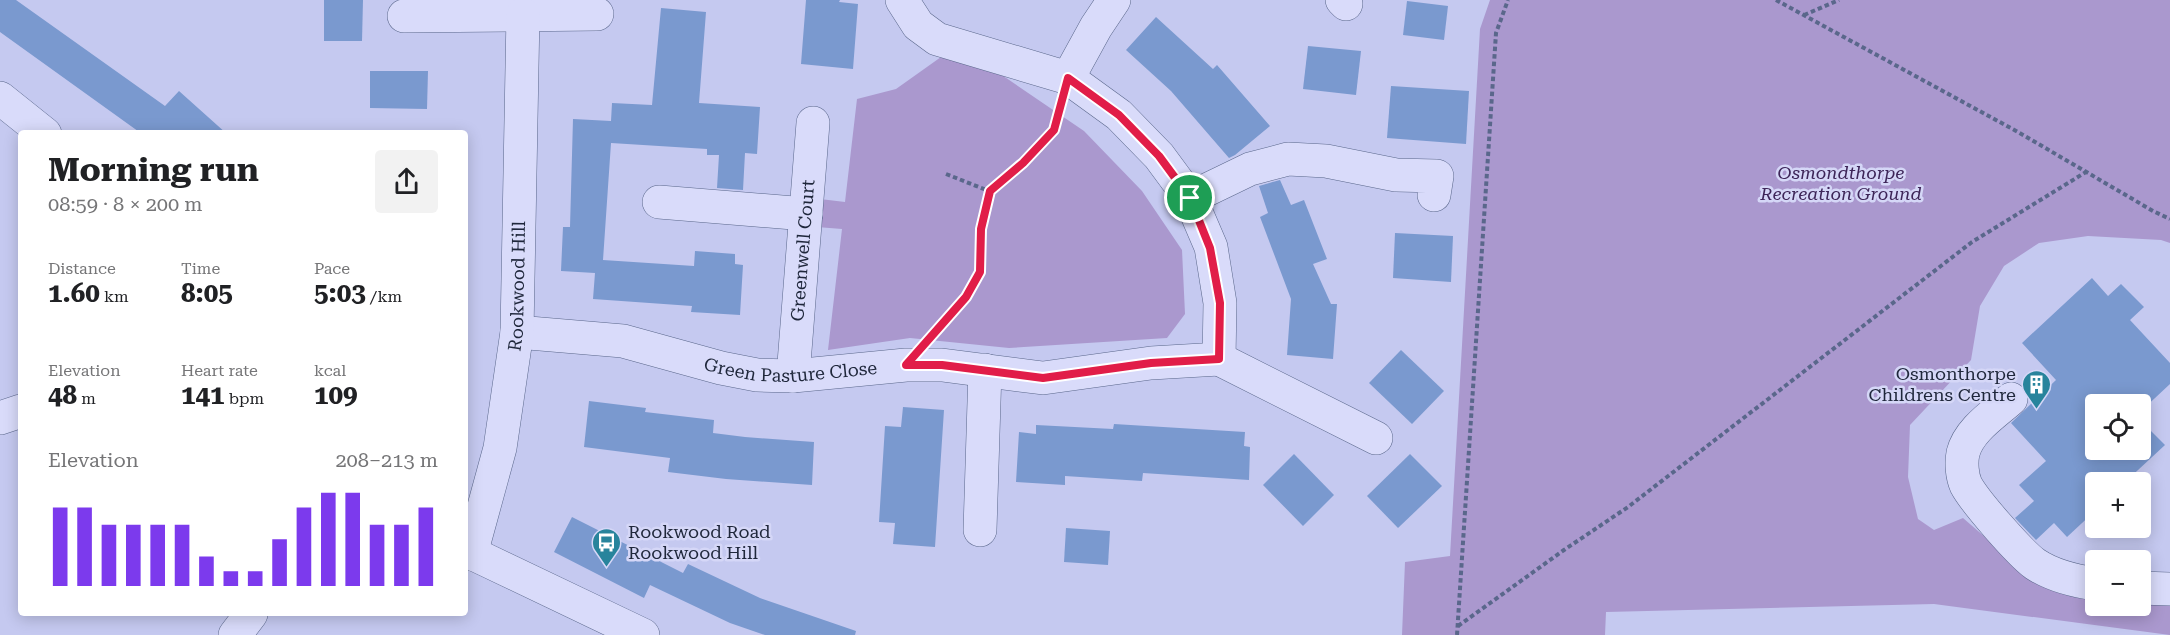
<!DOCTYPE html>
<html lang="en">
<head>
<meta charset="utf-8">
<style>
	:root { --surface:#fff; --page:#f2f2f2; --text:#202124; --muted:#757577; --accent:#7c3aed }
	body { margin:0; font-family:"Roboto Serif",serif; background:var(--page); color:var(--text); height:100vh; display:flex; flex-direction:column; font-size:22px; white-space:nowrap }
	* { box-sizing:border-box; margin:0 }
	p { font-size:20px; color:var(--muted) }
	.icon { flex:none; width:33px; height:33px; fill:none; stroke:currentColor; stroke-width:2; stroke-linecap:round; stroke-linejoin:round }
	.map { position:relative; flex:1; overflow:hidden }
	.side { position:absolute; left:18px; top:130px; width:450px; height:486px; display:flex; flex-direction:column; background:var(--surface); border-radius:6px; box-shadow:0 3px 15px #0003 }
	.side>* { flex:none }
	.tools { position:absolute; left:2085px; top:394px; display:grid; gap:12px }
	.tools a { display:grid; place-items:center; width:66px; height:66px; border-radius:6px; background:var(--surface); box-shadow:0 3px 15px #0003; font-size:30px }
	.pin { position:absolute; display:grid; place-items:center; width:51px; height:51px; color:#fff; margin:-26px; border:3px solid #fff; border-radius:50%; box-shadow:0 2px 6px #0007 }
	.round { display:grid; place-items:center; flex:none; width:63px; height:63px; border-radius:6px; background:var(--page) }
	.summary { display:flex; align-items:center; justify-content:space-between; height:102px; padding:0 30px }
	h1 { font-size:33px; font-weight:700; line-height:45px }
	.stats { display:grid; grid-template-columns:repeat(3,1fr); gap:9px; height:102px; padding:6px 30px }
	.stats div { display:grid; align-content:center }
	.stats b { font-size:26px; font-weight:700 }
	.stats small { font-size:16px; font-weight:400 }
	.stats p { font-size:16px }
	.chart { height:168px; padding:12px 30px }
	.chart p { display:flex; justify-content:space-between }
	.chart svg { width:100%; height:108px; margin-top:6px; stroke:var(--accent); stroke-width:6 }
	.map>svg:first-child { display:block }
</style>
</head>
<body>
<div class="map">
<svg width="2170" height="635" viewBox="0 0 2170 635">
	<rect width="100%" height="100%" fill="#c5c9f0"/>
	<g fill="#aa98ce">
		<path d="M 1490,0 L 2170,0 L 2170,243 L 2161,240 L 2088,236 L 2039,243 L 2004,266 L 1980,306 L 1971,360 L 1910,425 L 1908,477 L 1918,519 L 1934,530 L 1963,518 L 2030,576 L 2095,597 L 2096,606 L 2140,606 L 2141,601 L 2170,604 L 2170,635 L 1934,604 L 1606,612 L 1605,635 L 1402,635 L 1405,562 L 1450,556 L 1480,29 Z"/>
		<path d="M 941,57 L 990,67 L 1084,131 L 1142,191 L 1182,250 L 1185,314 L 1167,338 L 1009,348 L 910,338 L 828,350 L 842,229 L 817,227 L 820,199 L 845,202 L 857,99 L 896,89 Z"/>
	</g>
	<g fill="#7a99cf">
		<path d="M 0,0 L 16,0 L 165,106 L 179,91 L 227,134 L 142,134 L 0,32 Z"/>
		<path d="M 324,0 L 363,0 L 362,41 L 324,41 Z"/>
		<path d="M 806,0 L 840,0 L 839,2 L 858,4 L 853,69 L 801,64 Z"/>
		<path d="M 1407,1 L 1448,6 L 1444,40 L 1403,35 Z"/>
		<path d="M 661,8 L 706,12 L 699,103 L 760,107 L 757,154 L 745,153 L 743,190 L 717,188 L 719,155 L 707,155 L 707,149 L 611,143 L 603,260 L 694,266 L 695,251 L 735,254 L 735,264 L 743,265 L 740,315 L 691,312 L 692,306 L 593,299 L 595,273 L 561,271 L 563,227 L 570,227 L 573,119 L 611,121 L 612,103 L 652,105 Z"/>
		<path d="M 1156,17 L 1213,69 L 1217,65 L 1270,126 L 1235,155 L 1229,158 L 1171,91 L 1126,50 Z"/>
		<path d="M 1308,46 L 1361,51 L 1356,95 L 1303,89 Z"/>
		<path d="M 370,71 L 428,71 L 427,109 L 370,108 Z"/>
		<path d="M 1391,86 L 1469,91 L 1466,144 L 1387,138 Z"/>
		<path d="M 1280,180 L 1291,205 L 1304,200 L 1327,259 L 1313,264 L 1331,304 L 1337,304 L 1333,359 L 1287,355 L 1291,299 L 1260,217 L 1268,213 L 1259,186 Z"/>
		<path d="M 1395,233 L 1453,236 L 1451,282 L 1393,278 Z"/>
		<path d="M 2092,278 L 2108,296 L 2121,284 L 2144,307 L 2130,320 L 2170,363 L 2170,384 L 2140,412 L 2140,405 L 2096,405 L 2096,450 L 2140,450 L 2140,420 L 2165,445 L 2124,483 L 2096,483 L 2096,510 L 2067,537 L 2054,523 L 2036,540 L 2015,518 L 2034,501 L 2019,485 L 2046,461 L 2011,423 L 2056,380 L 2022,343 Z"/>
		<path d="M 1401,350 L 1444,391 L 1412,424 L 1369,383 Z"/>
		<path d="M 589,401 L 646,408 L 645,412 L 714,420 L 713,433 L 745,437 L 814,442 L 812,485 L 726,479 L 668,472 L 670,458 L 584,447 Z"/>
		<path d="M 903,407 L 944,410 L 935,547 L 893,544 L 895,523 L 879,522 L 885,426 L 901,427 Z"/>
		<path d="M 1114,424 L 1245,432 L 1244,446 L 1250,447 L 1249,480 L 1143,473 L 1142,481 L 1065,476 L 1065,485 L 1016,482 L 1019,432 L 1036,434 L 1036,425 L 1113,429 Z"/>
		<path d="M 1294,454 L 1334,495 L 1303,526 L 1263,485 Z"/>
		<path d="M 1410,454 L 1442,486 L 1398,528 L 1367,496 Z"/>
		<path d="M 572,517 L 683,573 L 688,564 L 760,598 L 856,631 L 855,635 L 765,635 L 730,623 L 650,585 L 644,598 L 554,552 Z"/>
		<path d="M 1066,528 L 1110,531 L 1108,565 L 1064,562 Z"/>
	</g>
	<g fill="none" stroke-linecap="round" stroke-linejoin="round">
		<defs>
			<g id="minor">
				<path d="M 1342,0 L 1346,4"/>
				<path d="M 404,16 L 597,14"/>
				<path d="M 1068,78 L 1096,27 L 1114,0"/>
				<path d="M 0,98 L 45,134"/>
				<path d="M 1190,198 L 1250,169 L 1288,159 L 1326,161 L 1396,175 L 1437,176 L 1434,195"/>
				<path d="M 659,202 L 806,214"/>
				<path id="s1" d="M 517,332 L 623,341 L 721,368 L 757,375 L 793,376 L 906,365 L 942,365 L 1043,378 L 1151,363 L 1219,359 L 1220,303 L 1211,247 L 1190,198 L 1159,156 L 1119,115 L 1068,78 L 937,39 L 918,25 L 902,0"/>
				<path d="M 1219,359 L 1376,438"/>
				<path id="s2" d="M 793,376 L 813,123"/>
				<path d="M 2011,399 C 1993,415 1969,430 1963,453 C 1961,463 1962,476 1966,485 C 1975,502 2020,553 2035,564 C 2053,576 2074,581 2096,584"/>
				<path d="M 0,418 L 21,411"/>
				<path d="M 980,530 L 985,370"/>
				<path d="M 465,550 L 643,635"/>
				<path id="s3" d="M 471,554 L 500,448 L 517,332 L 523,14"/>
				<path d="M 2140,588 L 2170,589"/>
				<path d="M 235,635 L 251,614"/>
			</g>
		</defs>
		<use href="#minor" stroke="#5a678b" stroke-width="34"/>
		<g stroke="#5a678b" stroke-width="4" stroke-dasharray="4.5 3" stroke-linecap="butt">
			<path d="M 1776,0 L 2018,132 L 2153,211 L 2170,219"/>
			<path d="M 1804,15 L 1839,0"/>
			<path d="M 946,174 L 989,191"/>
			<path d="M 936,331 L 966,297 L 980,272 L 981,229 L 989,191 L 1023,163 L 1054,130 L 1058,113"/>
			<path d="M 1458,626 L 1564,550 L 1628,507 L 1972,242 L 2086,172"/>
			<path d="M 1457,635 L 1496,33 L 1508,0"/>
		</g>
		<use href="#minor" stroke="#d9dbfa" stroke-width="33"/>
	</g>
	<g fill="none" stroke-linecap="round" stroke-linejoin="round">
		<defs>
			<path id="route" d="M 1068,78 L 1119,115 L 1159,156 L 1190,198 L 1210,248 L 1220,303 L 1219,359 L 1151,363 L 1043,378 L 942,365 L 906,365 L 966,297 L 980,272 L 981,229 L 990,191 L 1023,163 L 1054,130 Z"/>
		</defs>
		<use href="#route" stroke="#fff" stroke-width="12"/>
		<use href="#route" stroke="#e11d48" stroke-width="8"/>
	</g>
	<defs>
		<symbol id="building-pin" viewBox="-11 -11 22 30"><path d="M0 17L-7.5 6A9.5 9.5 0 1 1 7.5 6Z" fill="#28849c" stroke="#d5d7f7"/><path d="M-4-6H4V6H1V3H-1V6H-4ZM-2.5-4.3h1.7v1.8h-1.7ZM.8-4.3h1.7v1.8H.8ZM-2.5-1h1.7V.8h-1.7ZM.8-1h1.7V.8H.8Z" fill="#fff"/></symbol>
		<symbol id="bus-pin" viewBox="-11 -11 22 30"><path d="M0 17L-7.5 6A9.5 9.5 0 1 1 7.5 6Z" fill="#28849c" stroke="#d5d7f7"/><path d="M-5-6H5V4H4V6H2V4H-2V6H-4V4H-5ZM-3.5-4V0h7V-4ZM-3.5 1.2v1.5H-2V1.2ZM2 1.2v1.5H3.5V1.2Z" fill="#fff"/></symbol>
	</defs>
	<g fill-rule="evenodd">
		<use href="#building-pin" x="2020" y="368" width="33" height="45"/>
		<use href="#bus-pin" x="590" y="526" width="33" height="45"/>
	</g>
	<g text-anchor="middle" stroke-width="5" stroke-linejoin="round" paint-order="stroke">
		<g font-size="18" font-style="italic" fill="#3d2558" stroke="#d5d7f7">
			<text x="1841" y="179">Osmondthorpe<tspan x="1841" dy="21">Recreation Ground</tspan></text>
		</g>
		<g font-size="18" fill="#1f273b" stroke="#d5d7f7">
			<text dy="6" stroke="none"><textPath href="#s2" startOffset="126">Greenwell Court</textPath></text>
			<text dy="6" stroke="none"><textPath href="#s3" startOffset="273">Rookwood Hill</textPath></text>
			<text dy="6" stroke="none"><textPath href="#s1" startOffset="278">Green Pasture Close</textPath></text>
		</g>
		<g font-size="18" fill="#1f273b" stroke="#d5d7f7" text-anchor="end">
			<text x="2016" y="380">Osmonthorpe<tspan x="2016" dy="21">Childrens Centre</tspan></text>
			<text x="628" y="538" text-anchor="start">Rookwood Road<tspan x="628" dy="21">Rookwood Hill</tspan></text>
		</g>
	</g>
</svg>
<div class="tools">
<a><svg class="icon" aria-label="locate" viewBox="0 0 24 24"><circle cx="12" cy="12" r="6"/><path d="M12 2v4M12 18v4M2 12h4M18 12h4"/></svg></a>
<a>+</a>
<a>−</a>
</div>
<div class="pin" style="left:1190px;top:198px;background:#1e9e55"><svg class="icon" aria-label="arrive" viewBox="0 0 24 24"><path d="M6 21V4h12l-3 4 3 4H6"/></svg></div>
<section class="side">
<div class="summary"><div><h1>Morning run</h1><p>08:59 · 8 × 200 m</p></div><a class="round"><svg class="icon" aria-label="share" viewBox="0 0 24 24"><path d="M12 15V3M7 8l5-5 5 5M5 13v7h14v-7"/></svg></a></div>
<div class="stats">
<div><p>Distance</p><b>1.60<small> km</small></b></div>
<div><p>Time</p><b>8:05</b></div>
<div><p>Pace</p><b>5:03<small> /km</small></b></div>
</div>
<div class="stats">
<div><p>Elevation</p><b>48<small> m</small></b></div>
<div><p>Heart rate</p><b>141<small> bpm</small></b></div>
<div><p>kcal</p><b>109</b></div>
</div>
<div class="chart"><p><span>Elevation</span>208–213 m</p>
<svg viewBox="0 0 160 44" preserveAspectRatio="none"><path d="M5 44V12M15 44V12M25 44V19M35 44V19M45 44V19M55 44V19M65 44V32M75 44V38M85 44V38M95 44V25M105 44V12M115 44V6M125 44V6M135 44V19M145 44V19M155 44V12"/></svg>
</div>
</section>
</div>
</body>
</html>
